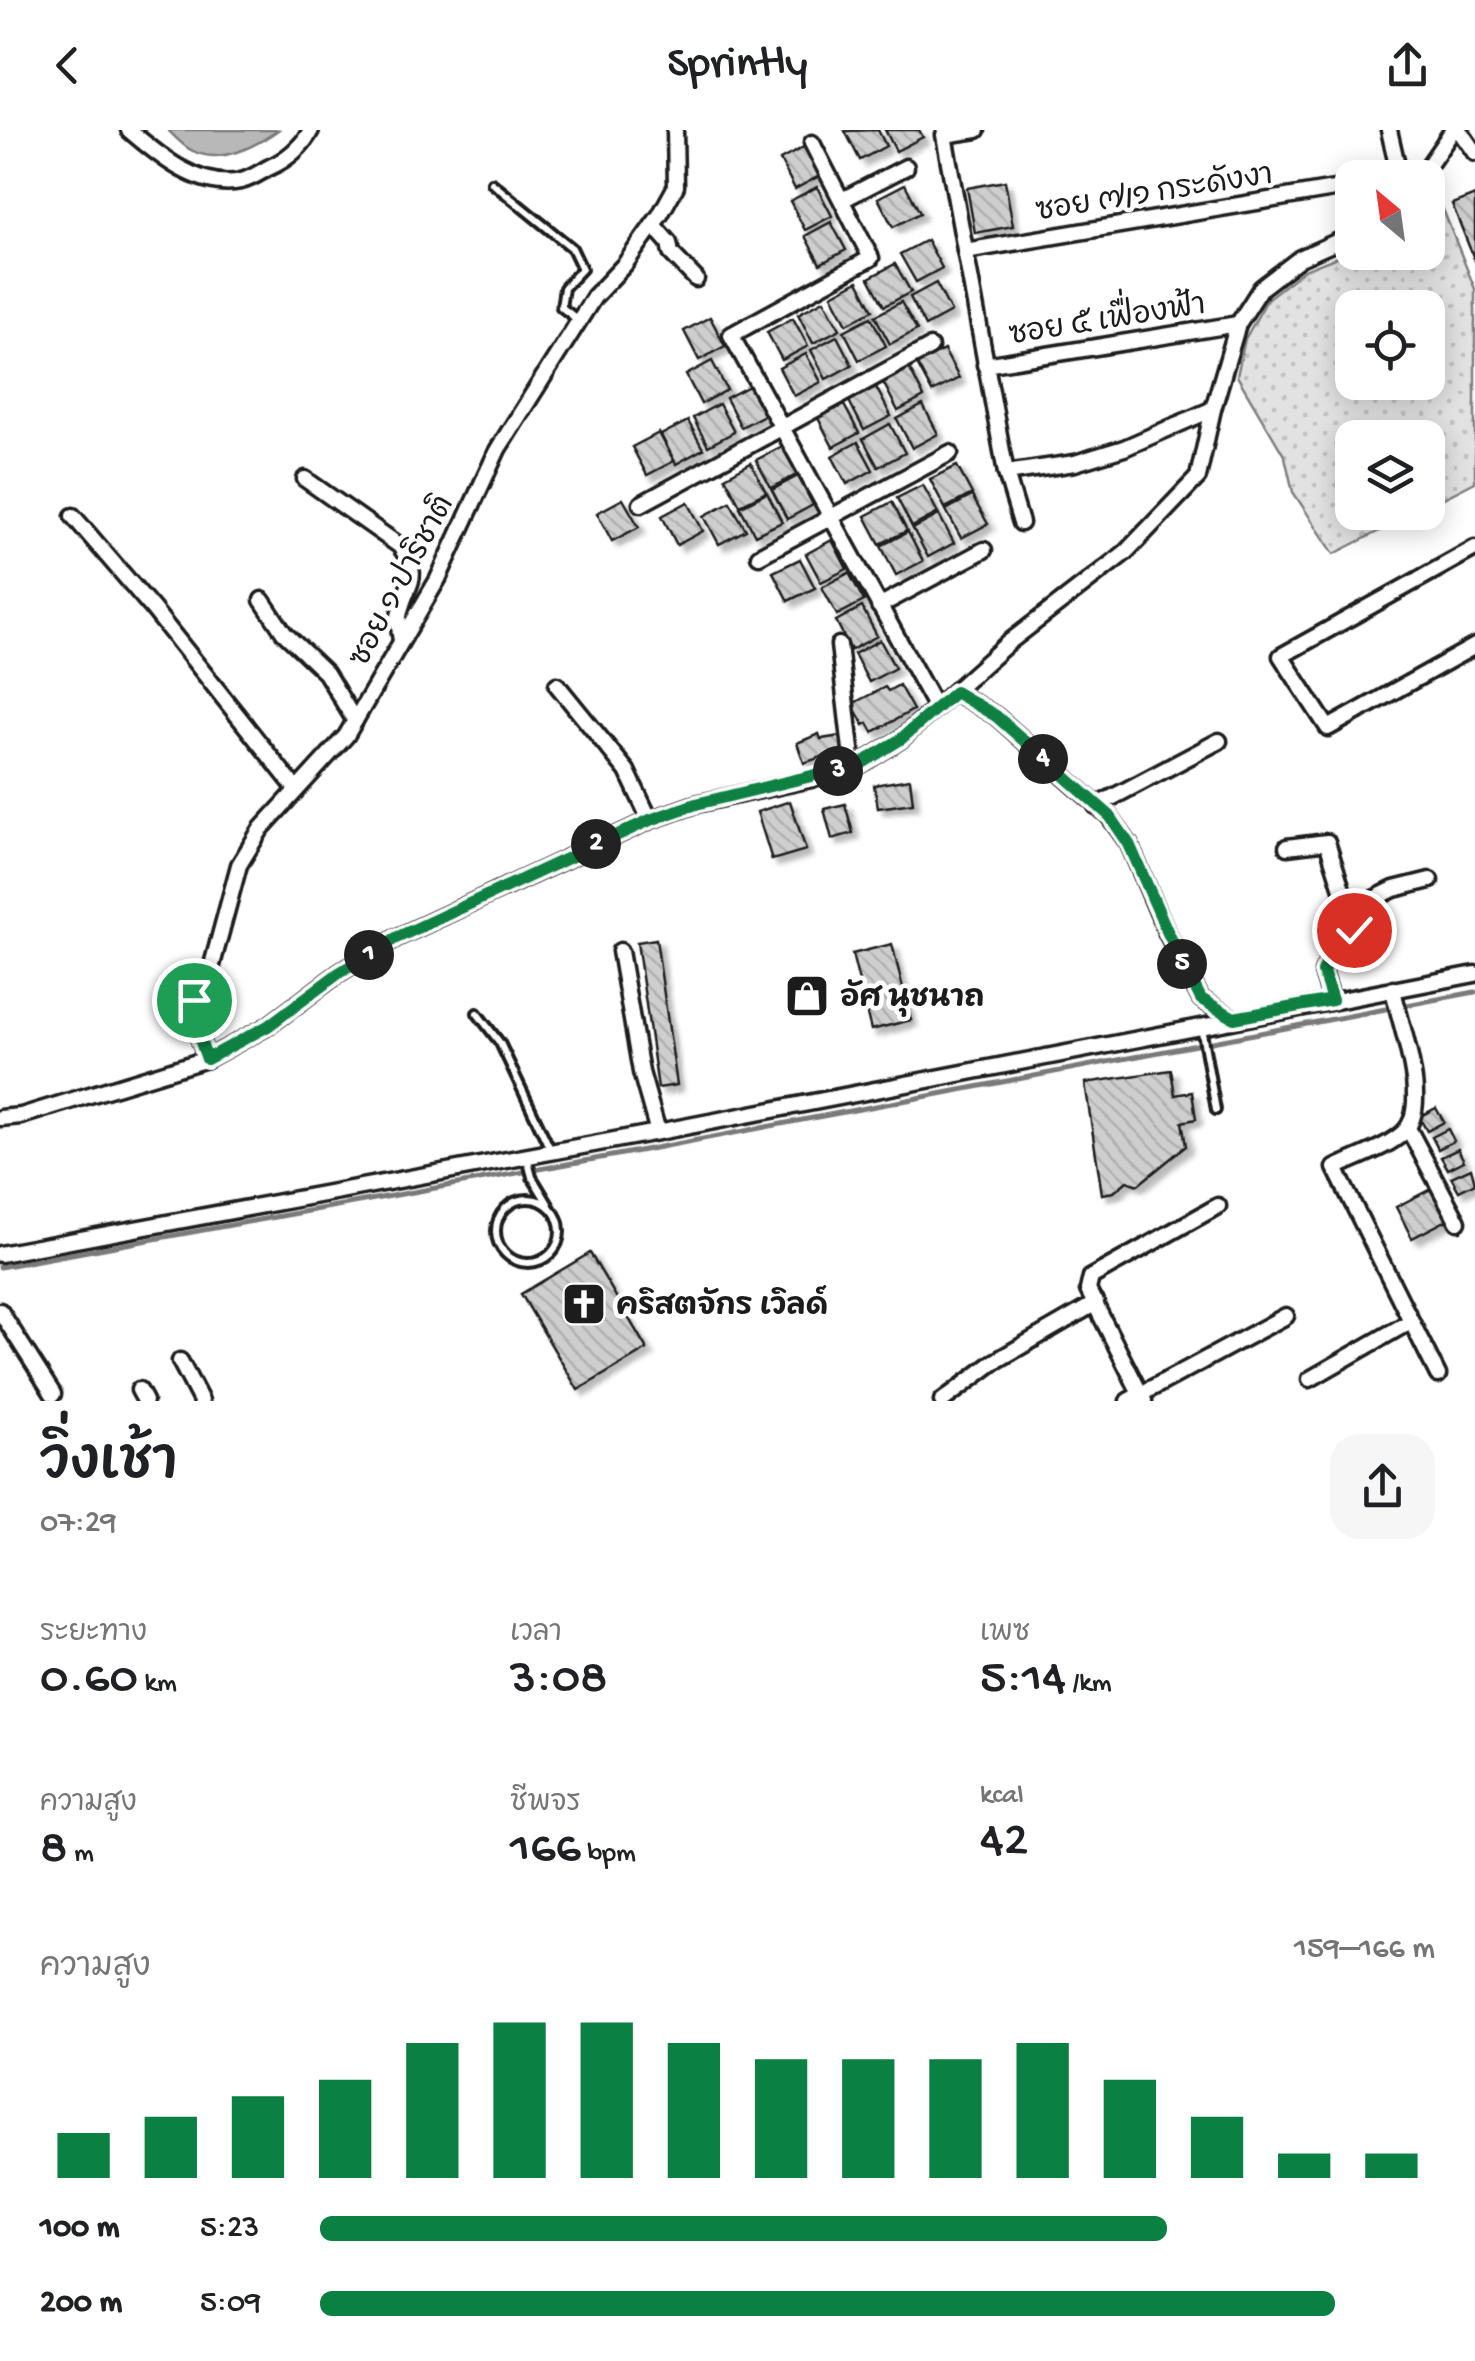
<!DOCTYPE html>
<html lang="th">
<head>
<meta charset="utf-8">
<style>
	:root { --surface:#fff; --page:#f6f6f6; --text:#202124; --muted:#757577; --accent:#0b8043 }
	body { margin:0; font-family:"Gochi Hand","Playpen Sans Thai",sans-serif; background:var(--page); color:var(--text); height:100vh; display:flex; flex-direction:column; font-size:38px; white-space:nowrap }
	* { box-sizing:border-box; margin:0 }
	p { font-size:32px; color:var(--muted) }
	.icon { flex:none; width:55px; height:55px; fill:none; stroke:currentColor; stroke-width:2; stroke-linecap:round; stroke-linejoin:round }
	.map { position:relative; height:1271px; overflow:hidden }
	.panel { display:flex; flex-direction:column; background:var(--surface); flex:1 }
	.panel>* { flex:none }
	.needle { width:65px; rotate:331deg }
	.fabs { position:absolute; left:1335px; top:30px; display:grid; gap:20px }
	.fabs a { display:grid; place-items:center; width:110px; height:110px; border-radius:20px; background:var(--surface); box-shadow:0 5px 25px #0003; font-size:50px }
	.pin { position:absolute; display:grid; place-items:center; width:85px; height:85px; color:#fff; margin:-42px; border:5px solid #fff; border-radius:50%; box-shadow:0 2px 10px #0007 }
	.km { position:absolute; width:50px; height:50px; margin:-25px; border-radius:50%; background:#222; color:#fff; font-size:28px; line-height:50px; text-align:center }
	.round { display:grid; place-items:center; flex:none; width:105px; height:105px; border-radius:30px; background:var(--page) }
	.summary { display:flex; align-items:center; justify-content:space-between; height:170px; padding:0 40px }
	h1 { font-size:55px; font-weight:600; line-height:75px }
	.figures { display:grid; grid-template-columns:repeat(3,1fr); gap:15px; height:170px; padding:10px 40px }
	.figures div { display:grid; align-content:center }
	.figures b { font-size:50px; font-weight:600 }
	.figures small { font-size:28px; font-weight:400 }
	.figures p { font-size:28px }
	.chart { height:280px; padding:20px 40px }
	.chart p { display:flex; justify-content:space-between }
	.chart svg { width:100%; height:180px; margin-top:10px; stroke:var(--accent); stroke-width:6 }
	ul { padding:0 40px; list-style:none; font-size:32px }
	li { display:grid; grid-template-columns:160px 120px 1fr; align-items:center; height:75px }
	li i { height:25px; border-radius:12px; background:var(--accent) }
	header { display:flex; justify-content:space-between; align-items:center; height:130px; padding:0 40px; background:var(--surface); font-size:45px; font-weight:600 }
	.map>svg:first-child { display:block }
</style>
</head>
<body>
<header><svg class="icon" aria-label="back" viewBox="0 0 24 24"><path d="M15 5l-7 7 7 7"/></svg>Sprintly<svg class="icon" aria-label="share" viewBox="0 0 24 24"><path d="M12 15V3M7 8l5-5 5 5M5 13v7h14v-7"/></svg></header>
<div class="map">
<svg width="1475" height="1271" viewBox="0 0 1475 1271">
	<defs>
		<pattern id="grass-dots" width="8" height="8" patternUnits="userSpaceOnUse" patternTransform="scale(2.5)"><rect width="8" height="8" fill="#e2e2e2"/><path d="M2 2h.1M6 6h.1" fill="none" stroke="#c1c1c1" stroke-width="1.8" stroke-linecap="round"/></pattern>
		<pattern id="building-back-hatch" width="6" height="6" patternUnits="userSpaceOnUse" patternTransform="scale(2.5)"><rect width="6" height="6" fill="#cecece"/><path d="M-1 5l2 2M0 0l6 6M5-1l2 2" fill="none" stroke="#b0b0b0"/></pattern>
		<filter id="shadow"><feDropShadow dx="6" dy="6" stdDeviation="2.5" flood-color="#0004"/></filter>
	</defs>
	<rect width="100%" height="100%" fill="#fff"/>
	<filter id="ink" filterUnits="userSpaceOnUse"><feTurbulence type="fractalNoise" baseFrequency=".01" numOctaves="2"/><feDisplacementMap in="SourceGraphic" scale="20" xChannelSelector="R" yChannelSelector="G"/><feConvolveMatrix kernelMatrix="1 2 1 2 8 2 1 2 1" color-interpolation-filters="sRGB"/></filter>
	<g filter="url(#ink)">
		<path fill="url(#grass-dots)" stroke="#7f7f7f" stroke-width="2.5" fill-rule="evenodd" d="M 1434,57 L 1475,159 L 1475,352 L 1428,376 L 1428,308 L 1352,308 L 1352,382 L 1415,383 L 1334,424 L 1293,362 L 1285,327 L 1237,246 L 1245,209 L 1268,168 L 1304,140 L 1352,121 L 1428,122 L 1428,63 ZM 1352,178 L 1428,178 L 1428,252 L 1352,252 Z"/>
		<path fill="#b8b8b8" stroke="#7a7a7a" stroke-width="2.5" d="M 168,0 L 278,0 C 256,16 220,35 193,21 C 184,17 175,7 168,0 Z"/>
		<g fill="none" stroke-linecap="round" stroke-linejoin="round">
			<path stroke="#7a7a7a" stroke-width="5" d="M 0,1137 L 650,1019 L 1475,862"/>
		</g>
		<g fill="url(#building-back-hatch)" stroke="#1c1c1c" stroke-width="2.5" filter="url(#shadow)">
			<path d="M 878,0 L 886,16 L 860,30 L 845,1 Z"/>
			<path d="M 885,0 L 919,0 L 923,7 L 896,21 Z"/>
			<path d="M 806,16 L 821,45 L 795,59 L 780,30 Z"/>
			<path d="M 1005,51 L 1013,96 L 975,103 L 967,58 Z"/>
			<path d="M 905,54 L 920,83 L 893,97 L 878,68 Z"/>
			<path d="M 817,57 L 832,86 L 805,100 L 790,71 Z"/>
			<path d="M 1475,65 L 1475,131 L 1452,74 Z"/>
			<path d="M 831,92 L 846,120 L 820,134 L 805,106 Z"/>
			<path d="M 927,110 L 942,138 L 916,152 L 900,124 Z"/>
			<path d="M 895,134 L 911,162 L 884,176 L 869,148 Z"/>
			<path d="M 858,151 L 873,180 L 847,194 L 832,165 Z"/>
			<path d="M 936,153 L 951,182 L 925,196 L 910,167 Z"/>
			<path d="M 824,170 L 840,199 L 813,213 L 798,184 Z"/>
			<path d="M 901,172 L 917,200 L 890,214 L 875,186 Z"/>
			<path d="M 710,187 L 725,216 L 699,230 L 684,201 Z"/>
			<path d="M 871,187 L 886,216 L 859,230 L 844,201 Z"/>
			<path d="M 793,188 L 808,216 L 782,230 L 767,202 Z"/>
			<path d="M 837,206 L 852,235 L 826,249 L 811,220 Z"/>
			<path d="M 944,220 L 959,248 L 932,262 L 917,234 Z"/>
			<path d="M 806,224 L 821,252 L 794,266 L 779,238 Z"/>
			<path d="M 712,231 L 727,260 L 701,274 L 686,245 Z"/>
			<path d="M 909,238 L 924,267 L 898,281 L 883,252 Z"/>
			<path d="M 753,254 L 768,283 L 741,297 L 726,268 Z"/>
			<path d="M 876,257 L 891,286 L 864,300 L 849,271 Z"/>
			<path d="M 719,274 L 734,302 L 708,316 L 693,288 Z"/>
			<path d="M 844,275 L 859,303 L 833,317 L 818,288 Z"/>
			<path d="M 923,275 L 938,304 L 912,318 L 897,289 Z"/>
			<path d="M 688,291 L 703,319 L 676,334 L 661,305 Z"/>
			<path d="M 890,294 L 905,323 L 878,337 L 863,309 Z"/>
			<path d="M 659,303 L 674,331 L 647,345 L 632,317 Z"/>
			<path d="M 858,312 L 873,340 L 847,354 L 832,326 Z"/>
			<path d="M 783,316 L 798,344 L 771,358 L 756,330 Z"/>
			<path d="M 751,333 L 766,362 L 740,375 L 725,347 Z"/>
			<path d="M 957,336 L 972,364 L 945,378 L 930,349 Z"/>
			<path d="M 798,346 L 813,375 L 787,389 L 772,360 Z"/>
			<path d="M 923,355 L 938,383 L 912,397 L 897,368 Z"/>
			<path d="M 767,363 L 782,392 L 755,405 L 740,377 Z"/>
			<path d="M 972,366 L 988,394 L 961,408 L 946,380 Z"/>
			<path d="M 623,369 L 639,397 L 612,411 L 597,383 Z"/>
			<path d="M 688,372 L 703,401 L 677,415 L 662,386 Z"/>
			<path d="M 730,372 L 746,400 L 719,414 L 704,386 Z"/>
			<path d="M 892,372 L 907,401 L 880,414 L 865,386 Z"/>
			<path d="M 939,385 L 954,413 L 928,427 L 913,399 Z"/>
			<path d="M 908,402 L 923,431 L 896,445 L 881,416 Z"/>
			<path d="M 832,410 L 847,439 L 821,452 L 806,424 Z"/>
			<path d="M 800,429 L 815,458 L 788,471 L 773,442 Z"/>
			<path d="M 849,443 L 864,471 L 837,485 L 822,457 Z"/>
			<path d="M 862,477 L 877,506 L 851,520 L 836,491 Z"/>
			<path d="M 880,510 L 895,538 L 869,552 L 854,524 Z"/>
			<path d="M 899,555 L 913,580 L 873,602 L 868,593 L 864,595 L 852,574 L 885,557 L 888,561 Z"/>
			<path d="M 819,604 L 821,609 L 841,606 L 845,619 L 804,633 L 797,613 Z"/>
			<path d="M 910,649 L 913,673 L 878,678 L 874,655 Z"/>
			<path d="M 790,671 L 806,720 L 772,730 L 757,682 Z"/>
			<path d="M 845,674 L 853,703 L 832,709 L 824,679 Z"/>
			<path d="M 656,809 L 677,955 L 658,958 L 637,812 Z"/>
			<path d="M 892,814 L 911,890 L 871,900 L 852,824 Z"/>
			<path d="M 1171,940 L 1175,965 L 1192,962 L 1196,989 L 1182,992 L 1186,1016 L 1138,1055 L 1127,1051 L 1114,1062 L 1102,1064 L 1085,953 Z"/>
			<path d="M 1436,978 L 1444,992 L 1427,1001 L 1419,987 Z"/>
			<path d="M 1448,999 L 1454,1011 L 1438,1019 L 1432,1007 Z"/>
			<path d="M 1458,1019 L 1464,1031 L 1448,1039 L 1441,1027 Z"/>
			<path d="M 1471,1038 L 1475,1053 L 1459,1061 L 1451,1047 Z"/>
			<path d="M 1433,1058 L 1449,1089 L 1412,1108 L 1396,1077 Z"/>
			<path d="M 590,1123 L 647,1219 L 578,1260 L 521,1164 Z"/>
		</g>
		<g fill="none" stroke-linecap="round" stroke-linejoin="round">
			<defs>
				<g id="service">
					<path d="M 492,53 L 572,118 L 582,139 L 564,158 L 561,177 L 578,190"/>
					<path d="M 477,883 L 500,913 L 551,1021"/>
					<path d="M 1201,897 L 1216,980"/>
					<path d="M 527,1028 L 532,1047 L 549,1075"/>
					<circle cx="528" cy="1101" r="32"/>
				</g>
				<g id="minor">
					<path d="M 129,0 C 158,25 199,60 241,51 C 251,49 262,41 270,37 C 286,30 303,16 311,0"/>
					<path d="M 977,0 L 944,5 L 1006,343 L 1021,393"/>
					<path d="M 1389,0 L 1400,48"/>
					<path d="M 1459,0 L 1475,23"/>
					<path d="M 812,13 L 871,128 L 731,205 L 936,578"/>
					<path d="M 1420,48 L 1453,0"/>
					<path d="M 842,70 L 906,37"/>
					<path d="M 653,95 L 669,113 L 671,123 L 696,149"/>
					<path d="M 965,121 L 1352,56"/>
					<path d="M 985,235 L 1238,194"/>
					<path d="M 1006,343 L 1075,333 L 1124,318 L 1213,279"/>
					<path d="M 305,349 L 400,416 C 424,451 405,452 399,486 C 398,493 400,503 401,511"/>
					<path d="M 641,374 L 930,217"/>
					<path d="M 73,386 L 153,479 L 296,659"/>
					<path d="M 1475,418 L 1281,526 L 1328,598 L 1475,516"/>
					<path d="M 759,426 L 950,323"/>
					<path d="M 262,470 L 284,503 L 326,543 L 355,591"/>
					<path d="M 879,476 L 984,420"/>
					<path d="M 839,515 L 853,637"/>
					<path d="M 557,555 L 627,641 L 650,690"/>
					<path d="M 955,562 L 996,586 L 1109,686 L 1129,714 L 1167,803 L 1201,869 L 1234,889"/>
					<path d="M 1096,676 L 1219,611"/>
					<path d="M 1287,717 L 1327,712 L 1349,781"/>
					<path d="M 620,821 L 641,942 L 658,1002"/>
					<path d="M 1393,859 C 1399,893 1432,975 1404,1002 C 1387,1018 1356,1027 1335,1038 L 1438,1245"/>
					<path d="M 1332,870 L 1323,842 L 1331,825 L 1351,810 L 1353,800 L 1349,781 L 1394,759 L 1430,750"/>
					<path d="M 207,929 L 193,890 L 194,870 L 208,850 L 239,735 L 261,699 L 346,606 L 438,449 L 498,319 L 594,167 L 625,134 L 660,85 L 676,56 L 675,0"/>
					<path d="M 0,988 L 21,986 L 207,929 L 268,896 L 339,843 L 396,808 L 650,690 L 696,674 L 811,649 L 861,634 L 901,609 L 1008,513 L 1126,422 L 1198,347 L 1213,279 L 1238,194 L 1261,158 L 1300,128 L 1352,105"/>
					<path d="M 1408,998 L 1458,1092"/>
					<path d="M 0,1124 L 658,1002 L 1475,844"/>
					<path d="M 0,1181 L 53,1264"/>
					<path d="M 180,1231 L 201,1271"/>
					<path d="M 1310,1249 L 1411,1191"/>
					<path d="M 139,1260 L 145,1271"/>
					<path d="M 942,1271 L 994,1232 L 1096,1173"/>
					<path d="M 1128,1271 L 1286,1186"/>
					<path d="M 1144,1271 L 1088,1160 L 1091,1147 L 1218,1076"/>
				</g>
			</defs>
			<use href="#service" stroke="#1c1c1c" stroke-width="14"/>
			<use href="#minor" stroke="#1c1c1c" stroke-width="21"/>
			<use href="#service" stroke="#fff" stroke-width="6"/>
			<use href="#minor" stroke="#fff" stroke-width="14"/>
		</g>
	</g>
	<g fill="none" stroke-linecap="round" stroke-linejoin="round" filter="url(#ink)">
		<defs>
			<path id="route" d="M 194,870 L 193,890 L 207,929 L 268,896 L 339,843 L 396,808 L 650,690 L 696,674 L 861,634 L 901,609 L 955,562 L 996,586 L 1110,686 L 1129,714 L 1168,803 L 1201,869 L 1234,888 L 1332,870 L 1323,842 L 1331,824 L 1351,810 L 1354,800"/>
		</defs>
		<use href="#route" stroke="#fff" stroke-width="20"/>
		<use href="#route" stroke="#0b8043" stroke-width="12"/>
	</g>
	<defs>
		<symbol id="shop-square" viewBox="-11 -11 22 22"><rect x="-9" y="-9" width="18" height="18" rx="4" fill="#1c1c1c" stroke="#fff"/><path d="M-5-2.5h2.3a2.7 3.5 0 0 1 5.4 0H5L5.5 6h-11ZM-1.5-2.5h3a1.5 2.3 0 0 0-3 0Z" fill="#fff"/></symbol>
		<symbol id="church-square" viewBox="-11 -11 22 22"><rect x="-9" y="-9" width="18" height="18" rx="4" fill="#1c1c1c" stroke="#fff"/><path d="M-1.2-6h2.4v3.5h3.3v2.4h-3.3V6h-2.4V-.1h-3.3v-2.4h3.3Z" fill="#fff"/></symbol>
	</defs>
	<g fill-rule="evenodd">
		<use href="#shop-square" x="782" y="841" width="50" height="50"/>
		<use href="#church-square" x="559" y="1149" width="50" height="50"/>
	</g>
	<g text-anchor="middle" stroke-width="9" stroke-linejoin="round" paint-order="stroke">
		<g font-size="30" fill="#1c1c1c" stroke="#fff">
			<text transform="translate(1154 61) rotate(-9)" y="10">ซอย ๗/๑ กระดังงา</text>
			<text transform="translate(1107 188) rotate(-9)" y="10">ซอย ๕ เฟื่องฟ้า</text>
			<text transform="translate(400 450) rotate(-62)" y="10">ซอย ๑ ปาริชาติ</text>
		</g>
		<g font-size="30" font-weight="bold" fill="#1c1c1c" stroke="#fff" text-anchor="start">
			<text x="840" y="876">อัศ นุชนาถ</text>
			<text x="616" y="1184">คริสตจักร เวิลด์</text>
		</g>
	</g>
</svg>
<div class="fabs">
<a><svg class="needle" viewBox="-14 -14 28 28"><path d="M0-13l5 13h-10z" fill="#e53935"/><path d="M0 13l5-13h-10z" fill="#757577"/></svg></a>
<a><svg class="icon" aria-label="locate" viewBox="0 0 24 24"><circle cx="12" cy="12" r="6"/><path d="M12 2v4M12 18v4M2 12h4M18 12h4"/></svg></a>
<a><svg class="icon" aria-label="layers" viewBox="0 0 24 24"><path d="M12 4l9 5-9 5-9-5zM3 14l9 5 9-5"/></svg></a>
</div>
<div class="pin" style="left:194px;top:870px;background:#1e9e55"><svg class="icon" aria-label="arrive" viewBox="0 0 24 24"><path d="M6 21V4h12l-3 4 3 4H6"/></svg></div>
<div class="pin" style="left:1354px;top:800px;background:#d93025"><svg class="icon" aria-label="check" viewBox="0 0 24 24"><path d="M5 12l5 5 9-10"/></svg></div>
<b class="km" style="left:369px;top:825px">1</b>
<b class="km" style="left:596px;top:714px">2</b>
<b class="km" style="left:838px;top:641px">3</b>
<b class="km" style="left:1043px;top:629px">4</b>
<b class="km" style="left:1182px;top:834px">5</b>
</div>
<section class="panel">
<div class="summary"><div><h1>วิ่งเช้า</h1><p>07:29</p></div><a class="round"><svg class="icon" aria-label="share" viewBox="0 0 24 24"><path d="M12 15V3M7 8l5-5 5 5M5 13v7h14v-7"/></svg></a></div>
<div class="figures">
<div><p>ระยะทาง</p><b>0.60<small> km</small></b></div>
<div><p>เวลา</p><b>3:08</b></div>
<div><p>เพซ</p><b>5:14<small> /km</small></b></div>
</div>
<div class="figures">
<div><p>ความสูง</p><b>8<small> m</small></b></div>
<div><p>ชีพจร</p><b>166<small> bpm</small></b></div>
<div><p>kcal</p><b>42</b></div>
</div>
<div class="chart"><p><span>ความสูง</span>159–166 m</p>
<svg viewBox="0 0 160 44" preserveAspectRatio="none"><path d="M5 44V33M15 44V29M25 44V24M35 44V20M45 44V11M55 44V6M65 44V6M75 44V11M85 44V15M95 44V15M105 44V15M115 44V11M125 44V20M135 44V29M145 44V38M155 44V38"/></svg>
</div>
<ul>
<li><b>100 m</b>5:23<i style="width:76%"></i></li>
<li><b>200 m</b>5:09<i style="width:91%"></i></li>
</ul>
</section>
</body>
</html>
